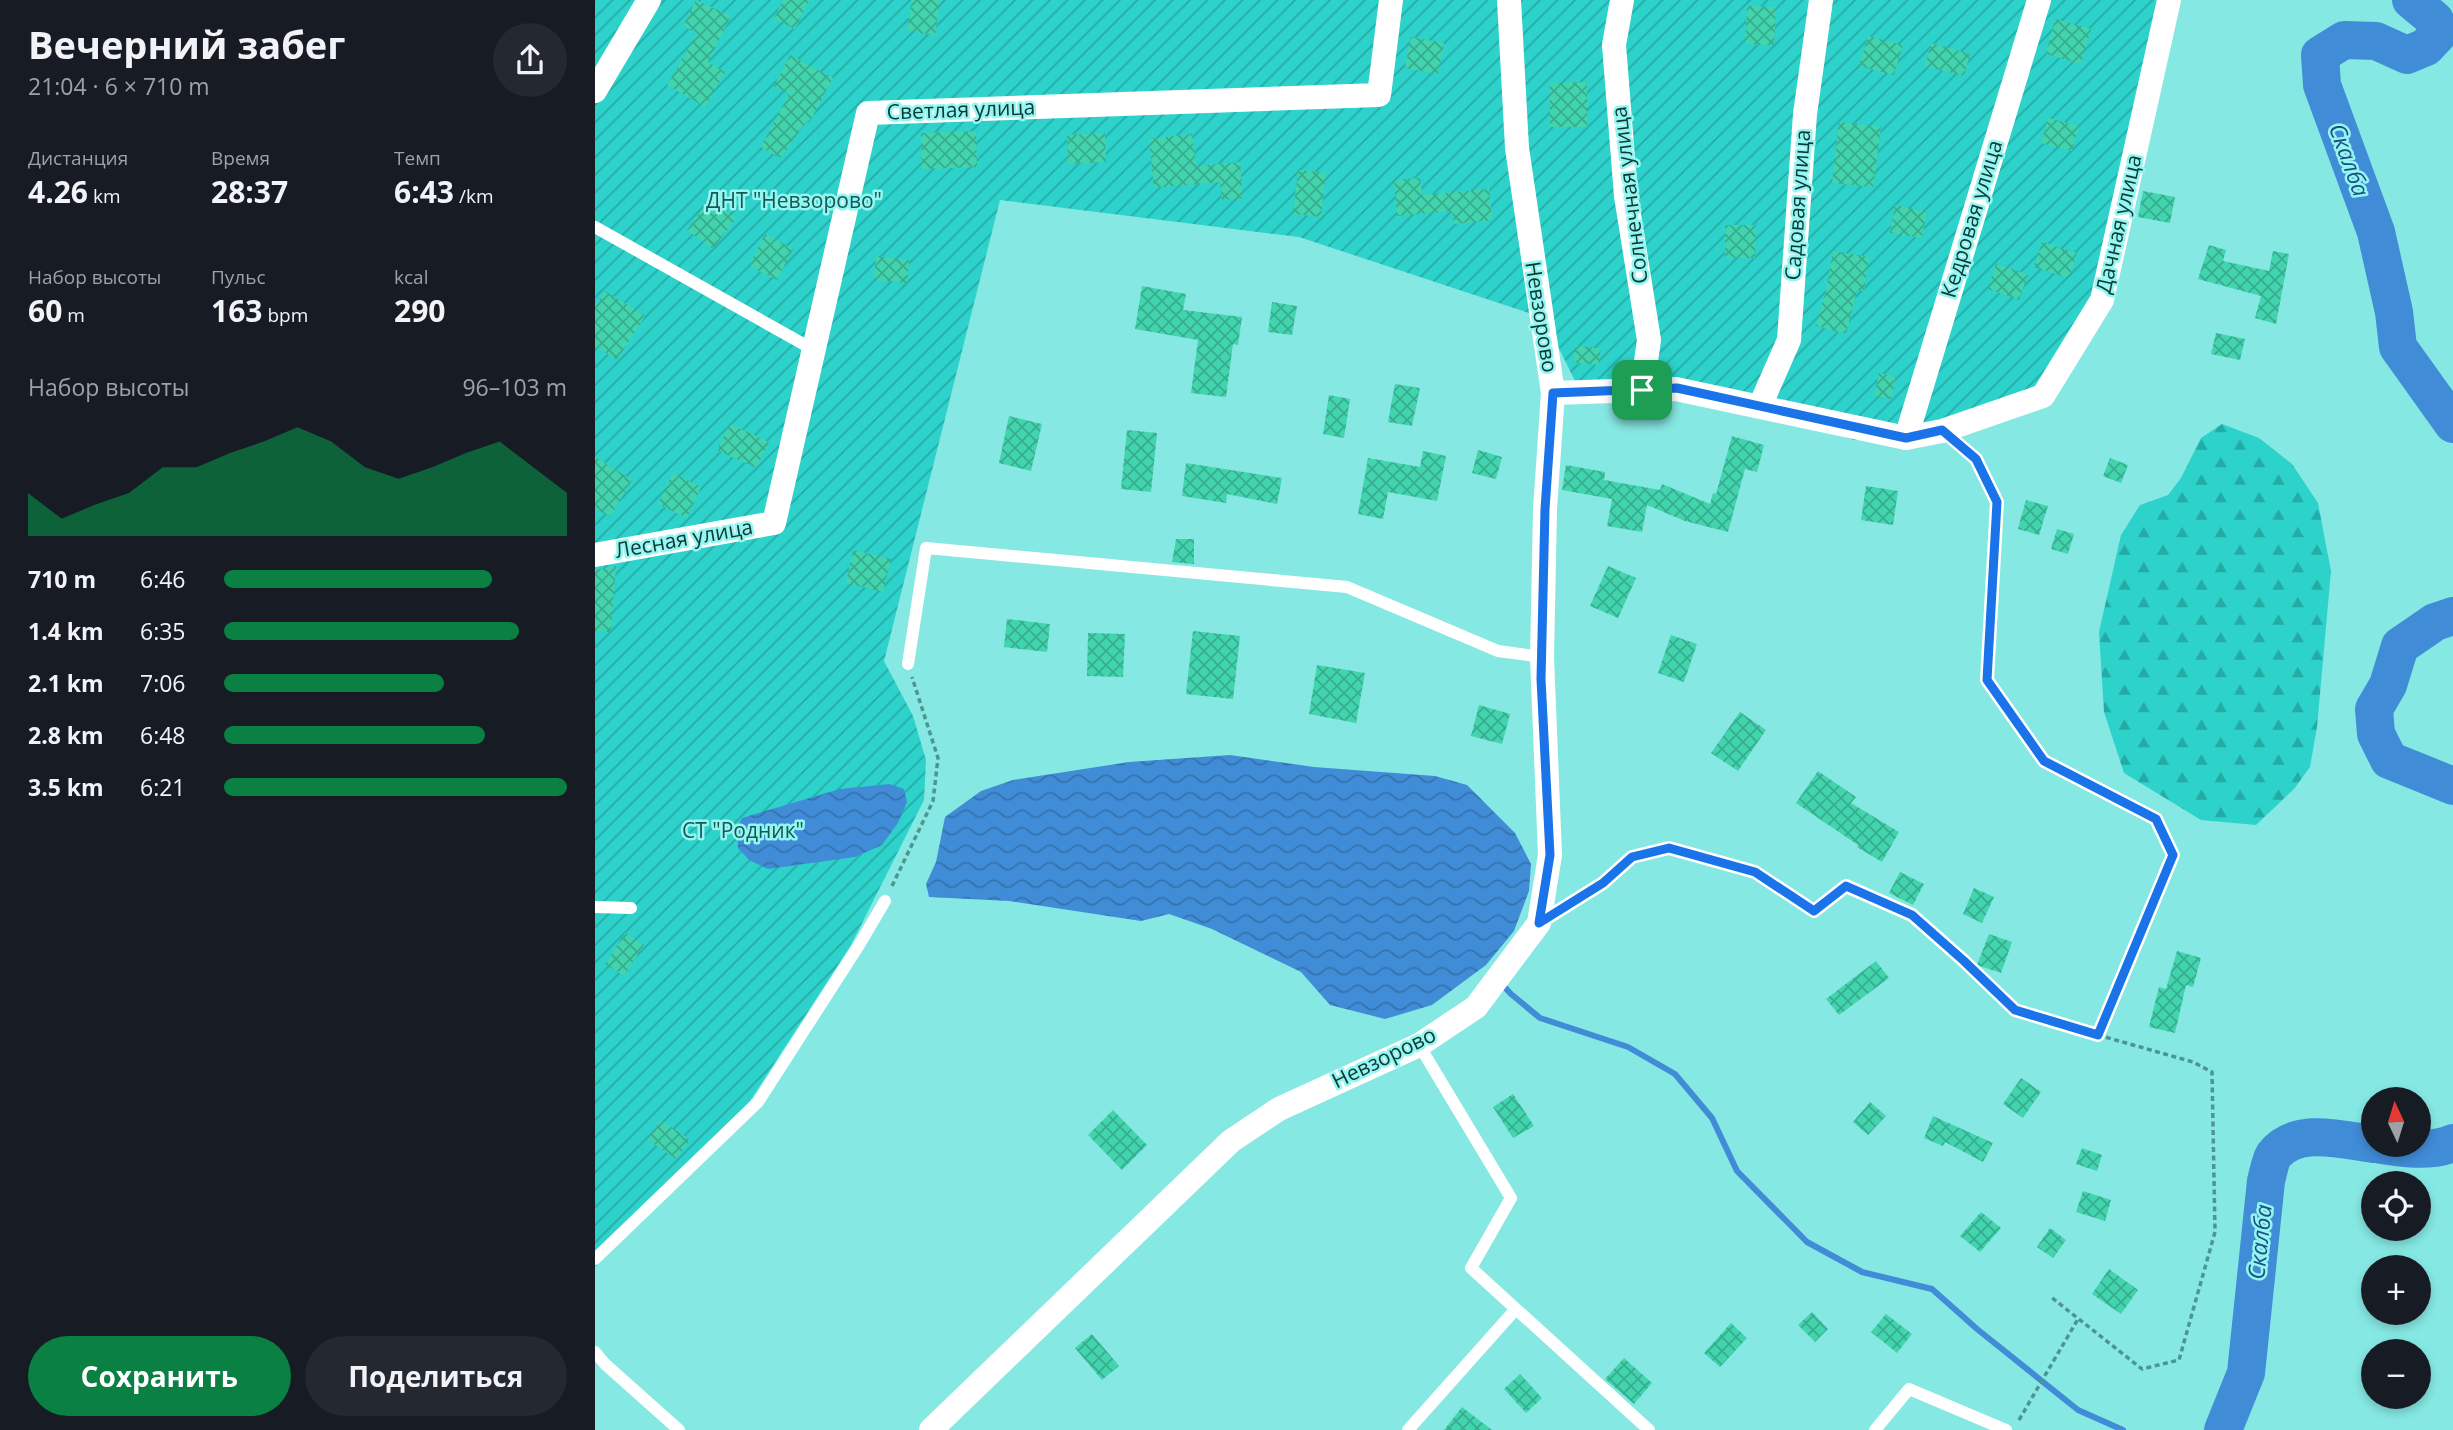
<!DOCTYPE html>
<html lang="ru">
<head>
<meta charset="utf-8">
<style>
	:root { --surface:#171b24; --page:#242831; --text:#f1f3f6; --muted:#9ea1a6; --accent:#0b8043 }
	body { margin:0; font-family:"Open Sans",sans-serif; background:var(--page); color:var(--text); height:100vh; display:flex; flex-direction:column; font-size:26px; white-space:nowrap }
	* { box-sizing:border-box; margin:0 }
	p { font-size:23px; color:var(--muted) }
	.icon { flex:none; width:38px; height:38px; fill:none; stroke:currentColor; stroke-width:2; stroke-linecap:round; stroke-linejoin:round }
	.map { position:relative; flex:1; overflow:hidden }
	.sheet { display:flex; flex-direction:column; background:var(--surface); width:595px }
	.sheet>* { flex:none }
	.needle { width:46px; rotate:356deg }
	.fabs { position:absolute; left:1766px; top:1087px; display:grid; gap:14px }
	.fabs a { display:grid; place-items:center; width:70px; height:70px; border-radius:50%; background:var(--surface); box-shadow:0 4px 10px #0003; font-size:35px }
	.pin { position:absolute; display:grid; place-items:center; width:60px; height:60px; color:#fff; margin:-30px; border-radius:14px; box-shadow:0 4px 10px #0006 }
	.round { display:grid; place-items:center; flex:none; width:74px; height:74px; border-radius:37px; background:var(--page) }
	.head { display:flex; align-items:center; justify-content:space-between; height:119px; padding:0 28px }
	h1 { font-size:38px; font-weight:700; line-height:52px }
	.figures { display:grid; grid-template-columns:repeat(3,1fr); gap:10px; height:119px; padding:7px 28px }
	.figures div { display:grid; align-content:center }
	.figures b { font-size:30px; font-weight:700 }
	.figures small { font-size:19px; font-weight:400 }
	.figures p { font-size:19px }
	.chart { height:196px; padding:14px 28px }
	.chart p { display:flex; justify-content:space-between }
	.chart svg { width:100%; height:126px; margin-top:7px; fill:var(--accent); opacity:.7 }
	.button { display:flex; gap:14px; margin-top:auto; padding:14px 28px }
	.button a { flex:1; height:80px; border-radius:42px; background:var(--accent); color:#fff; font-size:28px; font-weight:700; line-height:80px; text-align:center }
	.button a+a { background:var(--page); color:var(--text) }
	ul { padding:0 28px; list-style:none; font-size:23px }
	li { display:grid; grid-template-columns:112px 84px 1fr; align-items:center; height:52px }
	li i { height:18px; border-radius:9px; background:var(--accent) }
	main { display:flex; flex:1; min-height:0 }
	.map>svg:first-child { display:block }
</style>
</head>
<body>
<main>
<section class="sheet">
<div class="head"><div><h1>Вечерний забег</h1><p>21:04 · 6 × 710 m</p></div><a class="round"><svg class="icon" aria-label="share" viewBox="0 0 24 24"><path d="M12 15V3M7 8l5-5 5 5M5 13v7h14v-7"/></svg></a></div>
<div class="figures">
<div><p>Дистанция</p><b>4.26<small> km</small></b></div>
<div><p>Время</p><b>28:37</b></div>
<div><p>Темп</p><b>6:43<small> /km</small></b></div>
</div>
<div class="figures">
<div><p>Набор высоты</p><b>60<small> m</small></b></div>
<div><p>Пульс</p><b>163<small> bpm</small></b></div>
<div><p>kcal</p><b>290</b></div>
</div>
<div class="chart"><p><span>Набор высоты</span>96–103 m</p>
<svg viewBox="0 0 160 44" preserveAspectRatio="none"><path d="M0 44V29L10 38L20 33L30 29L40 20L50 20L60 15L70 11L80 6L90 11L100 20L110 24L120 20L130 15L140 11L150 20L160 29V44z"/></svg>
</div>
<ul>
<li><b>710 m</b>6:46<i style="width:78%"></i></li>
<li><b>1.4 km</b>6:35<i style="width:86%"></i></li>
<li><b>2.1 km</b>7:06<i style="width:64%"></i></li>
<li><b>2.8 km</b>6:48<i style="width:76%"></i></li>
<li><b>3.5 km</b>6:21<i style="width:100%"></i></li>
</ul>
<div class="button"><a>Сохранить</a><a>Поделиться</a></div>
</section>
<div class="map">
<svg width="1858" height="1430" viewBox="0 0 1858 1430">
	<defs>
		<pattern id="forest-firs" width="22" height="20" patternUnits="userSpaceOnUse" patternTransform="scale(1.75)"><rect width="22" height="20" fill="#2dd2cb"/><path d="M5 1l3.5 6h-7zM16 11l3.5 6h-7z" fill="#25aba6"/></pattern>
		<pattern id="garden-furrows" width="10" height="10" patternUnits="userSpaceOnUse" patternTransform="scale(1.75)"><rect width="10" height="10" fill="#2dd2cb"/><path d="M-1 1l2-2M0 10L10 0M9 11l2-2" fill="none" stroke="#25aba6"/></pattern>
		<pattern id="water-waves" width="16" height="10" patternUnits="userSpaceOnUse" patternTransform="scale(1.75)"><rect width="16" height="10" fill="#418cd7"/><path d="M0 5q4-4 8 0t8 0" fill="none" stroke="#3573af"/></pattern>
		<pattern id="building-cross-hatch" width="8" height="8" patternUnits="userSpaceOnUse" patternTransform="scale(1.75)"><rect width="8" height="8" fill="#42d4ad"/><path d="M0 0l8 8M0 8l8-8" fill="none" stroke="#36ad8e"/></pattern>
	</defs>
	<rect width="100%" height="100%" fill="#86e8e3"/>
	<path fill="url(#forest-firs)" d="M 1627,424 L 1664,438 L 1697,464 L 1723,503 L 1736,571 L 1722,727 L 1715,767 L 1699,789 L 1661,825 L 1606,820 L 1529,773 L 1509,712 L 1504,632 L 1526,535 L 1545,505 L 1573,495 L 1586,478 L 1606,438 Z"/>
	<path fill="url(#garden-furrows)" d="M 0,0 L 1580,0 L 1514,287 L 1431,406 L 1346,439 L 1259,440 L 1102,386 L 980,381 L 949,318 L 704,237 L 405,200 L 289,661 L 318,716 L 331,760 L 329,800 L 256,945 L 155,1101 L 0,1267 Z"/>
	<g fill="url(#water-waves)">
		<path d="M 635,755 L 719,767 L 840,776 L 872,785 L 920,833 L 936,864 L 934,891 L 919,931 L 891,965 L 837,1005 L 790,1019 L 735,1005 L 706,972 L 617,929 L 574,914 L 546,921 L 414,901 L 334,897 L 331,884 L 341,862 L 350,817 L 386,791 L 418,780 L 534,762 Z"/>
		<path d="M 295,784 L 309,789 L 312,802 L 303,823 L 287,845 L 260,857 L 173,869 L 154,860 L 143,848 L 142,828 L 147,818 L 245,789 Z"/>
	</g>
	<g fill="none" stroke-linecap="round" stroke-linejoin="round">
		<path stroke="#418cd7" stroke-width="6" d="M 906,983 L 916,994 L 945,1018 L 1033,1047 L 1080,1074 L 1117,1118 L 1142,1171 L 1212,1242 L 1267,1272 L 1337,1289 L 1382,1329 L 1483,1410 L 1528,1430"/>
		<g stroke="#418cd7" stroke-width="38">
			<path d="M 1816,0 L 1840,20 L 1844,33 L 1831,47 L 1812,55 L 1781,41 L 1749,40 L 1725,55 L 1727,85 L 1781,232 L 1799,312 L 1803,347 L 1858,424"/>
			<path d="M 1858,616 L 1840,622 L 1805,646 L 1793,685 L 1779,709 L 1781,734 L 1794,760 L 1858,786"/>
			<path d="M 1781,1144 C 1805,1148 1836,1153 1858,1143"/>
			<path d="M 1628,1430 L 1651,1373 L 1671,1181 C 1673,1174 1675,1161 1679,1155 C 1701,1126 1748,1140 1778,1144"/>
		</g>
	</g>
	<g fill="url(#building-cross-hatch)">
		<path d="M 101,0 L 136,16 L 113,62 L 130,72 L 110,107 L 72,85 L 102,33 L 88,26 Z"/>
		<path d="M 188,0 L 214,0 L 200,29 L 179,19 Z"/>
		<path d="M 317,0 L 345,0 L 340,35 L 312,31 Z"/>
		<path d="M 1152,6 L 1181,7 L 1179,45 L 1150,44 Z"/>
		<path d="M 1460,19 L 1496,29 L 1486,64 L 1451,54 Z"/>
		<path d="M 1273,36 L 1308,45 L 1299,75 L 1264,66 Z"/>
		<path d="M 816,37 L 849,43 L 843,74 L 810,68 Z"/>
		<path d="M 1336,43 L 1375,54 L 1369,76 L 1330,66 Z"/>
		<path d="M 195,55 L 238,78 L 214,123 L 212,121 L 185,158 L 166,147 L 194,94 L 179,86 Z"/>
		<path d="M 992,82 L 992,127 L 955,127 L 955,83 Z"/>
		<path d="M 1453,118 L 1484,126 L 1477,151 L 1446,143 Z"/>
		<path d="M 1244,122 L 1286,127 L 1278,187 L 1237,183 Z"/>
		<path d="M 381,131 L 382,167 L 327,169 L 326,133 Z"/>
		<path d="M 510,133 L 511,162 L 473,164 L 472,135 Z"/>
		<path d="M 597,134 L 601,166 L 645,162 L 648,198 L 627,200 L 625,182 L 559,188 L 554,139 Z"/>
		<path d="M 703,170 L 731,173 L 726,217 L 698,214 Z"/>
		<path d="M 825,178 L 827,195 L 894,189 L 897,220 L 859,224 L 857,211 L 802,216 L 799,180 Z"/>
		<path d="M 1548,191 L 1580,197 L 1575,223 L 1543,217 Z"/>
		<path d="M 115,199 L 141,218 L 118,249 L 92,230 Z"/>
		<path d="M 1300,205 L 1332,212 L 1327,238 L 1295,233 Z"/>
		<path d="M 1130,225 L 1161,225 L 1160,258 L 1130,258 Z"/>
		<path d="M 170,234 L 198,249 L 182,280 L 154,266 Z"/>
		<path d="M 1447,242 L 1482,253 L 1474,278 L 1439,267 Z"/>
		<path d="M 1614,245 L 1631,250 L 1628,261 L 1674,271 L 1678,251 L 1694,254 L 1681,324 L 1660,318 L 1666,296 L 1603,279 Z"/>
		<path d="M 1238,251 L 1274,257 L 1269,291 L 1262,290 L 1251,334 L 1221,326 L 1231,290 Z"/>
		<path d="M 281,256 L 314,260 L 312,283 L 279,280 Z"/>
		<path d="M 1401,264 L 1433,274 L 1424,300 L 1393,289 Z"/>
		<path d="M 547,286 L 591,294 L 588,310 L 647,317 L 643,345 L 638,344 L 631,397 L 596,393 L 603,340 L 540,329 Z"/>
		<path d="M 10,291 L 50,316 L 22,360 L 0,346 L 0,307 Z"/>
		<path d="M 677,302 L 702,306 L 697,335 L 673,332 Z"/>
		<path d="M 1621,333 L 1650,339 L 1645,360 L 1616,354 Z"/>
		<path d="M 981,345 L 1006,349 L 1003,365 L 978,362 Z"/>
		<path d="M 1284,373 L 1301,377 L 1296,399 L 1279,396 Z"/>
		<path d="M 800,384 L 825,388 L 817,426 L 793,422 Z"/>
		<path d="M 734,395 L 755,399 L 749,438 L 728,434 Z"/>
		<path d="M 414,416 L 447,424 L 436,471 L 404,463 Z"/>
		<path d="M 135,424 L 174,442 L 161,468 L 122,450 Z"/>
		<path d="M 532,430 L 562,433 L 556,492 L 526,489 Z"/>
		<path d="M 1137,436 L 1169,445 L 1162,472 L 1150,469 L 1133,532 L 1090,521 L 1052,505 L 1047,532 L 1012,526 L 1017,499 L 967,490 L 971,465 L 1010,472 L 1009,480 L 1065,490 L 1067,484 L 1115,504 L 1118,493 L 1121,494 Z"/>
		<path d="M 883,450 L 907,457 L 901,479 L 877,473 Z"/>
		<path d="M 828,451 L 851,456 L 842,501 L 793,492 L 788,519 L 763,514 L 773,458 L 825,467 Z"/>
		<path d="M 0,457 L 37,480 L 15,517 L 0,508 Z"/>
		<path d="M 1515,458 L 1533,465 L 1526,483 L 1508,476 Z"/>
		<path d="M 591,463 L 687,478 L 682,504 L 632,494 L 631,503 L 587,496 Z"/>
		<path d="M 78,473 L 106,487 L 92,518 L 63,504 Z"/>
		<path d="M 1271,486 L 1303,491 L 1298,525 L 1266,520 Z"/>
		<path d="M 1431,500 L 1453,506 L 1444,535 L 1423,529 Z"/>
		<path d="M 1462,529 L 1479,534 L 1473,554 L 1456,549 Z"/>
		<path d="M 581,539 L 599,539 L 599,564 L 577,562 Z"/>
		<path d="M 258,550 L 296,559 L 288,592 L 251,583 Z"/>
		<path d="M 21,566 L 16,632 L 0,631 L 0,570 Z"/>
		<path d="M 1013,566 L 1041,578 L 1023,618 L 995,606 Z"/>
		<path d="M 412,619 L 455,624 L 452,652 L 409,647 Z"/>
		<path d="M 598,631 L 645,636 L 638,699 L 591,694 Z"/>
		<path d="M 493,633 L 530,634 L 528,677 L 492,676 Z"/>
		<path d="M 1076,635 L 1102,644 L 1089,682 L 1063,673 Z"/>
		<path d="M 722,665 L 770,673 L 761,723 L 714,714 Z"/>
		<path d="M 884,705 L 915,714 L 907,744 L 876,736 Z"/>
		<path d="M 1145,712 L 1171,730 L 1143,771 L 1116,753 Z"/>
		<path d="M 1223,771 L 1261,797 L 1256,803 L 1304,832 L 1287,862 L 1262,847 L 1263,845 L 1201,803 Z"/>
		<path d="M 1305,872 L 1329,884 L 1318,905 L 1294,893 Z"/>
		<path d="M 1379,888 L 1399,897 L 1387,923 L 1368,914 Z"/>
		<path d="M 30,933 L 49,945 L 29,976 L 10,964 Z"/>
		<path d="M 1394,934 L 1417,942 L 1406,973 L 1382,965 Z"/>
		<path d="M 1582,951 L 1606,958 L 1598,987 L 1591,985 L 1580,1033 L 1554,1027 L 1564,987 L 1571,989 Z"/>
		<path d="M 1281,961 L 1294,978 L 1244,1015 L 1231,999 Z"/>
		<path d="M 1426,1078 L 1446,1092 L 1428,1118 L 1408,1104 Z"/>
		<path d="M 918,1094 L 939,1126 L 918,1138 L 898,1107 Z"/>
		<path d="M 1275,1102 L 1291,1116 L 1273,1135 L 1258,1122 Z"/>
		<path d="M 518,1110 L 552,1145 L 527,1170 L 493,1135 Z"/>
		<path d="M 1338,1116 L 1398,1143 L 1388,1162 L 1350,1142 L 1348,1146 L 1329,1138 Z"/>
		<path d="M 66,1120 L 95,1140 L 81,1159 L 52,1139 Z"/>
		<path d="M 1487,1148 L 1507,1155 L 1502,1171 L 1481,1164 Z"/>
		<path d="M 1488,1191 L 1516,1200 L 1510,1221 L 1481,1212 Z"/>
		<path d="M 1386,1212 L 1406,1228 L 1385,1252 L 1365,1236 Z"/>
		<path d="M 1455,1228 L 1471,1240 L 1458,1258 L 1442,1247 Z"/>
		<path d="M 1514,1269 L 1543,1290 L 1526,1314 L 1497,1294 Z"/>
		<path d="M 1217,1312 L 1233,1329 L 1220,1342 L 1203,1325 Z"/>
		<path d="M 1291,1314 L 1317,1334 L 1302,1353 L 1276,1332 Z"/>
		<path d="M 1136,1323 L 1152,1338 L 1125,1367 L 1109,1353 Z"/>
		<path d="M 497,1334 L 524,1366 L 507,1380 L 480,1348 Z"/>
		<path d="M 1029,1358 L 1057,1383 L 1039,1404 L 1010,1379 Z"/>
		<path d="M 925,1374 L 947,1398 L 931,1413 L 909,1389 Z"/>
		<path d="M 867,1407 L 897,1430 L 849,1430 Z"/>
	</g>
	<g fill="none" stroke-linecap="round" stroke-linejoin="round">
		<g stroke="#4c9591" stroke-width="3.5" stroke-dasharray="5 3.5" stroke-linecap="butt">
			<path d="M 1367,447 L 1382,459 L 1402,502 L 1392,680 L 1449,761 L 1561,819 L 1579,855 L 1503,1035 L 1598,1062 L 1617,1072 L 1620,1232 L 1584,1360 L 1547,1369 L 1456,1297"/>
			<path d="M 297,886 L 338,801 L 343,758 L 317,677"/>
			<path d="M 969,907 L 1008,883 L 1037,857 L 1074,848 L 1160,872 L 1219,911 L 1251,886 L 1317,915 L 1369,961 L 1420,1010 L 1503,1035"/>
			<path d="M 1424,1420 L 1483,1319"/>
		</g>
		<g stroke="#fff" stroke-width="12">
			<path d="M 0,227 L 219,350"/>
			<path d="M 313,664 L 331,548 L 752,587 L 903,651 L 947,657"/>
			<path d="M 0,907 L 36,908"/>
			<path d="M 824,1045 L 916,1198 L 876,1268 L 1054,1430"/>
			<path d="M 0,1259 L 163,1102 L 264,945 L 290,901"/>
			<path d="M 0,1352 L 10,1364 L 84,1430"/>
			<path d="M 813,1430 L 920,1310"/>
			<path d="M 1280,1430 L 1314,1389 L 1411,1430"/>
		</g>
		<g stroke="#fff" stroke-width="24">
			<path d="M 1027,0 L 1019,45 L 1031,196 L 1054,340 L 1047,390"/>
			<path d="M 0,91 L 54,0"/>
			<path d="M 958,393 L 1081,389 L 1311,438 L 1347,431 L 1448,396 L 1507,300 L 1574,0"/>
			<path d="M 1165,406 L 1194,340 L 1210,114 L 1226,0"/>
			<path d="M 1311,438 L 1444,0"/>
			<path d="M 0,555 L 179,523 L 273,113 L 784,95 L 796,0"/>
			<path d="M 336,1430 L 636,1141 L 684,1109 L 824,1045 L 881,1007 L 944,923 L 955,855 L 947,657 L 950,509 L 958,393 L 922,148 L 914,0"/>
		</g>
	</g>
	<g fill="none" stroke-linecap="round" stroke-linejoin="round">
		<defs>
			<path id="route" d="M 1082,388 L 1311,438 L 1347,430 L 1381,459 L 1402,502 L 1392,680 L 1449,761 L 1561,819 L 1578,855 L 1503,1035 L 1420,1010 L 1369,961 L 1317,915 L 1251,886 L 1219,911 L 1160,872 L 1074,848 L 1037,857 L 1008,883 L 944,923 L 955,855 L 946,679 L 950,509 L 958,393 Z"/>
		</defs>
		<use href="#route" stroke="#fff" stroke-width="14"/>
		<use href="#route" stroke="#1a73e8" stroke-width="9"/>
	</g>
	<g text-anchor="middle" stroke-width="5" stroke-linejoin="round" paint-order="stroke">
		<g font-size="21" fill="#0c3836" stroke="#94f6f0">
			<text transform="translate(366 110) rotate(-2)" y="7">Светлая улица</text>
			<text transform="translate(1035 195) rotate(-97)" y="7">Солнечная улица</text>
			<text transform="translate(1203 205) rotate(-86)" y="7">Садовая улица</text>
			<text transform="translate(1377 219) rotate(-73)" y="7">Кедровая улица</text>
			<text transform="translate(1524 224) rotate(-77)" y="7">Дачная улица</text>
			<text transform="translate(946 317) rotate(81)" y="7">Невзорово</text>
			<text transform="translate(89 539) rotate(-10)" y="7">Лесная улица</text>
			<text transform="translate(789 1058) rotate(-26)" y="7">Невзорово</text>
		</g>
		<g font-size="21" fill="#135956" stroke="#94f6f0">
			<text x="199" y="208">ДНТ "Невзорово"</text>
			<text x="148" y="838">СТ "Родник"</text>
		</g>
		<g font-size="23" font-style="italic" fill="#1d5183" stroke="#94f6f0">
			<text transform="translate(1754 160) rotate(70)" y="8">Скалба</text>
			<text transform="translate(1665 1242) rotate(-84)" y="8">Скалба</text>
		</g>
	</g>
</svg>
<div class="fabs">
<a><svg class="needle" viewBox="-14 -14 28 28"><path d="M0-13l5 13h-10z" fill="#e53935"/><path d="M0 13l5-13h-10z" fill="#9ea1a6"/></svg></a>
<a><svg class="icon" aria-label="locate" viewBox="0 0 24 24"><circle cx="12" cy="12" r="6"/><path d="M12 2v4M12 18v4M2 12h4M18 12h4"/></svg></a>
<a>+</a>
<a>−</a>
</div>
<div class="pin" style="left:1047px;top:390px;background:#1e9e55"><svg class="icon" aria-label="arrive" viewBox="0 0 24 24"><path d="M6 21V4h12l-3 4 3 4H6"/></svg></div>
</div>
</main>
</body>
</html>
